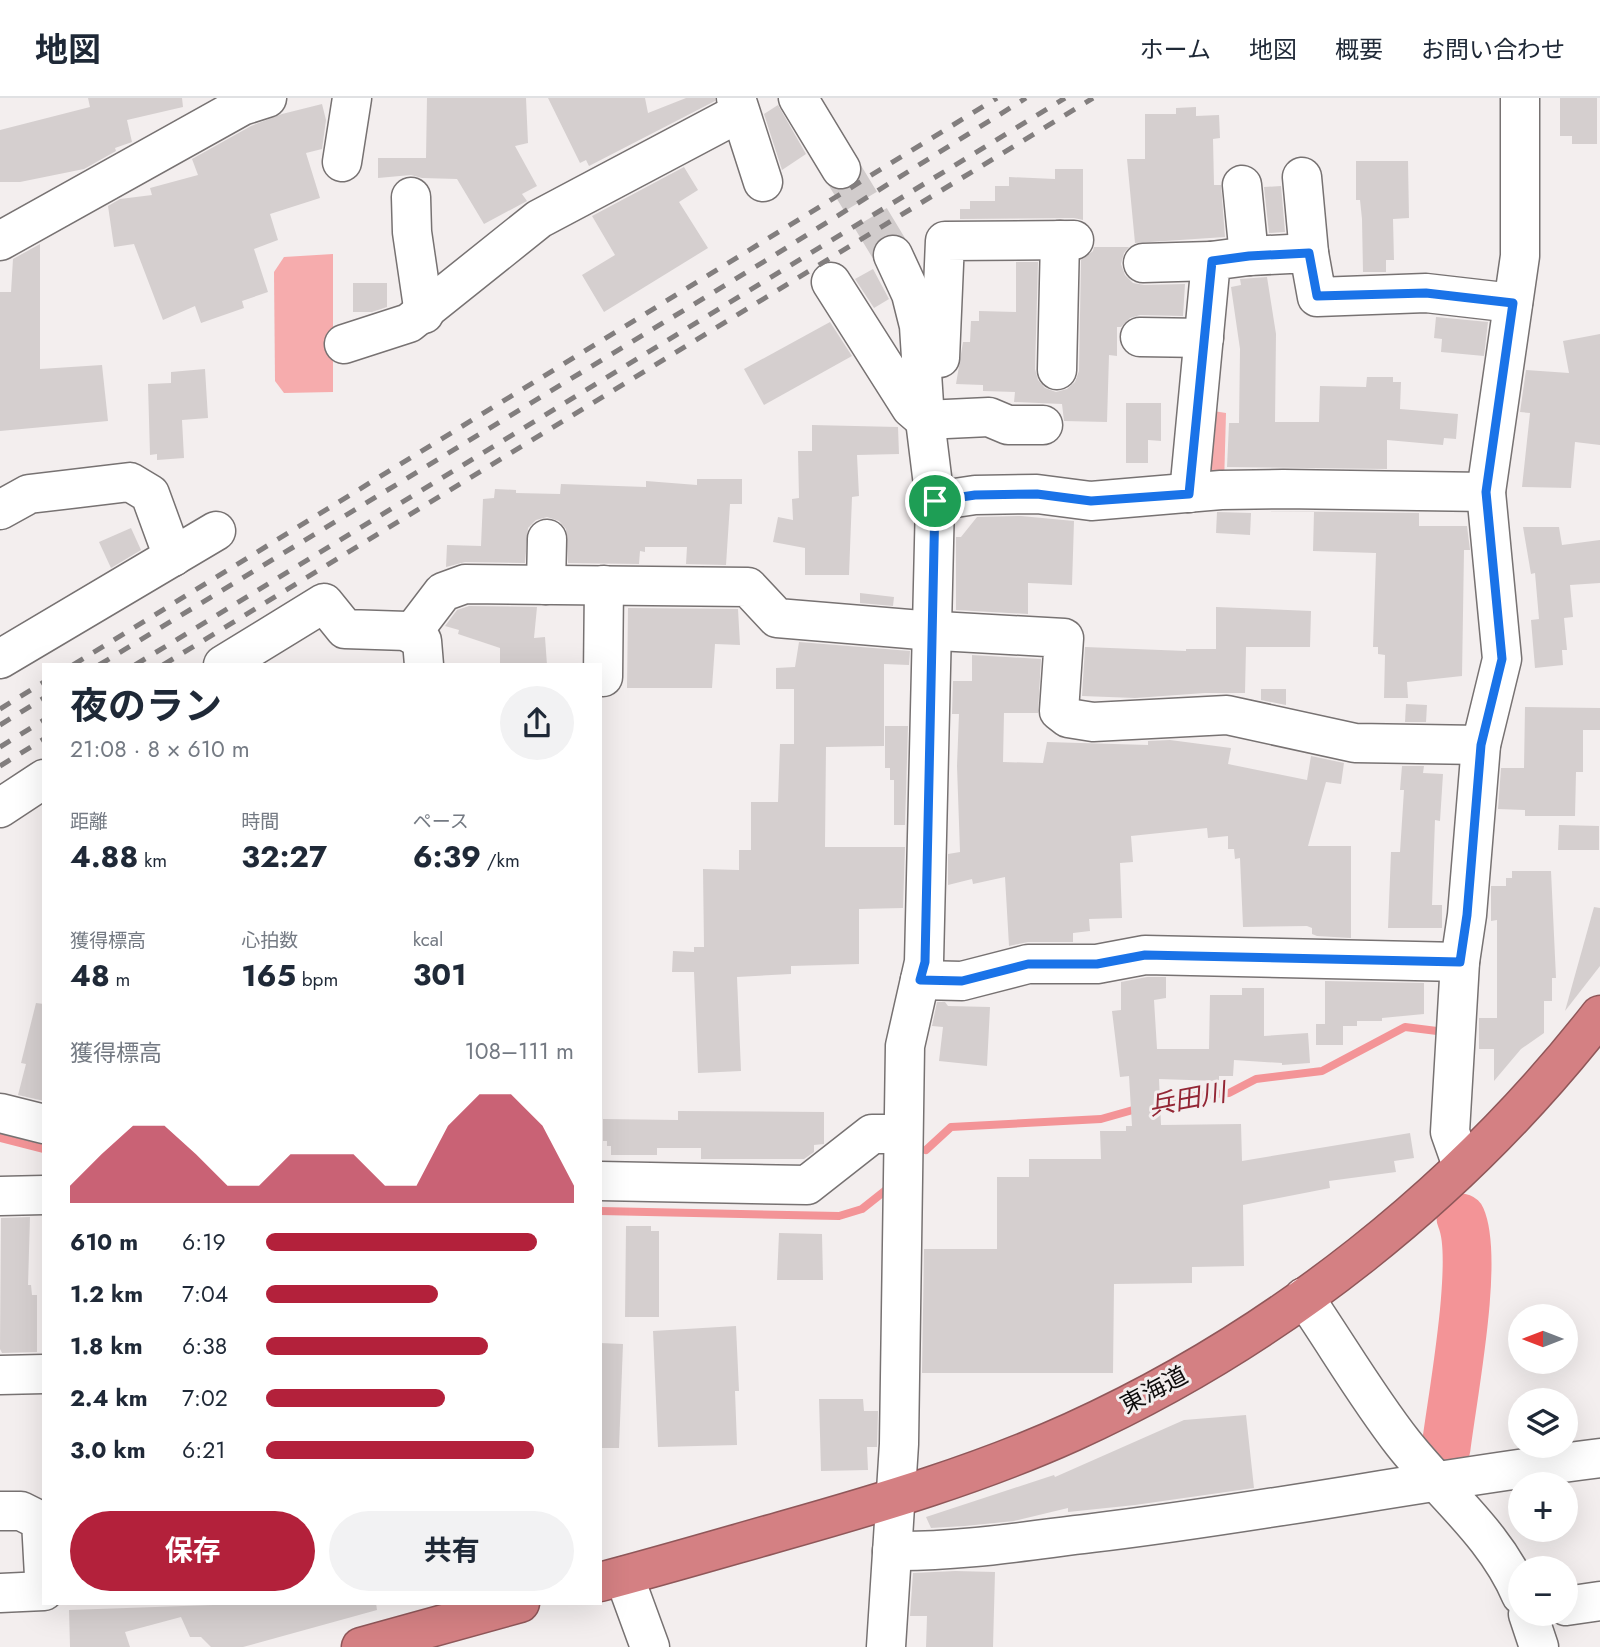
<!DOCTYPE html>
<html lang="ja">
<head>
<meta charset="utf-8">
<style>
	:root { --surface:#fff; --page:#f2f2f3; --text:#1f2937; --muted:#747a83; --line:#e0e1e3; --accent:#b3213b }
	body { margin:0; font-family:Jost,"Noto Sans JP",sans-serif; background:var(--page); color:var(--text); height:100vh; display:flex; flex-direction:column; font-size:26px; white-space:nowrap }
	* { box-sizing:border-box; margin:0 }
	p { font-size:23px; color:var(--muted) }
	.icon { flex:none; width:38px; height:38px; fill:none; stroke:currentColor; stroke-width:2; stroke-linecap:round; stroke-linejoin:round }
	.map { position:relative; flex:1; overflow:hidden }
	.side { position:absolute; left:42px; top:565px; width:560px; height:942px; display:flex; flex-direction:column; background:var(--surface); border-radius:0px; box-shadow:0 7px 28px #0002 }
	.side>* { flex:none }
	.needle { width:46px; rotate:270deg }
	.tools { position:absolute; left:1508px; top:1206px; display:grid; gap:14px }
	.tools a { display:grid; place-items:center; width:70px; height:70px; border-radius:50%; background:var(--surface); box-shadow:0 7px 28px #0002; font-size:35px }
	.pin { position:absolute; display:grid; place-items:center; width:60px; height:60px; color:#fff; margin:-30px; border:4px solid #fff; border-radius:50%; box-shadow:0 2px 7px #0007 }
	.round { display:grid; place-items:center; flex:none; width:74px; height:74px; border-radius:37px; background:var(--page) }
	.headline { display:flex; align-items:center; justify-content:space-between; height:119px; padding:0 28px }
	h1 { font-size:38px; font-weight:700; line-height:52px }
	.figures { display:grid; grid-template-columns:repeat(3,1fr); gap:10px; height:119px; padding:7px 28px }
	.figures div { display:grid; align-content:center }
	.figures b { font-size:30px; font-weight:700 }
	.figures small { font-size:19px; font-weight:400 }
	.figures p { font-size:19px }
	.chart { height:196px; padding:14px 28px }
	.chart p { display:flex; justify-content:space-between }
	.chart svg { width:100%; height:126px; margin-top:7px; fill:var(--accent); opacity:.7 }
	.action { display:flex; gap:14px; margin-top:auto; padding:14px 28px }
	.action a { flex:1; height:80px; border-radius:42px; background:var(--accent); color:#fff; font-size:28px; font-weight:700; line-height:80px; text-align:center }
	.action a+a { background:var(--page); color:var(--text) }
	ul { padding:0 28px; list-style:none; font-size:23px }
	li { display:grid; grid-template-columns:112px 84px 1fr; align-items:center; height:52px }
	li i { height:18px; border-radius:9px; background:var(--accent) }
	header { display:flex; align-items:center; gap:42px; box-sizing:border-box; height:98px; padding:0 35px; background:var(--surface); border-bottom:2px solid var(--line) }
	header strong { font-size:33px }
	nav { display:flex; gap:38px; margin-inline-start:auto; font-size:24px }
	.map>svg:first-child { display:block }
</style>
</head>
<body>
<header>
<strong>地図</strong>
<nav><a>ホーム</a><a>地図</a><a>概要</a><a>お問い合わせ</a></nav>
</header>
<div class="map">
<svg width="1600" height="1549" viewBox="0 0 1600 1549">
	<rect width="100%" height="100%" fill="#f3eeee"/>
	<g fill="#f6acad">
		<path d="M 333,156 L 333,294 L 284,295 L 275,283 L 274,174 L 284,159 Z"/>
		<path d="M 1207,312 L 1226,315 L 1224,387 L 1199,379 Z"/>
	</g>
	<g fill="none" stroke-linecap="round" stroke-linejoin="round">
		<g stroke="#f39497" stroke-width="8">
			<path d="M 1153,1007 L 1181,999 L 1229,995 L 1256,981 L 1322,973 L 1405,929 L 1445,934"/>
			<path d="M 0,1040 L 44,1051"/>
			<path d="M 926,1052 L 951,1029 L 1101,1021 L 1140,1010"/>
			<path d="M 600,1113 L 839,1118 L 862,1111 L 886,1092"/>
		</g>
		<path stroke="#f39497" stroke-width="49" d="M 1446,1350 C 1452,1300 1479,1161 1461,1120"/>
	</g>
	<g fill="#d5cfcf">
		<path d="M 88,0 L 182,0 L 183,9 L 127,22 L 132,44 L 115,50 L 116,53 L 84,71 L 20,84 L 0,84 L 0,32 L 90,9 Z"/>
		<path d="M 427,0 L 526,0 L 528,45 L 515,48 L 537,88 L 522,96 L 527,103 L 484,126 L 457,81 L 422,80 L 411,77 L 378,80 L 378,60 L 426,60 Z"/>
		<path d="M 548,0 L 645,0 L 648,15 L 686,0 L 715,0 L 715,3 L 589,68 L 586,62 L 580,65 Z"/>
		<path d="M 1560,0 L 1597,0 L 1597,46 L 1572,46 L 1572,38 L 1560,38 Z"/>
		<path d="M 322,6 L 326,22 L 322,51 L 306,55 L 320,100 L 270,116 L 278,142 L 254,151 L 268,194 L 242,203 L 244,210 L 201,225 L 195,208 L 163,222 L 134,146 L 114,149 L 108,108 L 120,101 L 152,97 L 150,90 L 198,77 L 192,61 L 251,28 L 282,16 Z"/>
		<path d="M 778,7 L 806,56 L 782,72 L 764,16 Z"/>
		<path d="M 1196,9 L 1196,18 L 1219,17 L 1220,40 L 1213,41 L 1214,87 L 1221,87 L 1225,139 L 1135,145 L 1127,61 L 1145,61 L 1145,16 L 1176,16 L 1176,10 Z"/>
		<path d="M 1356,63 L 1408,63 L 1409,120 L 1393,121 L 1394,162 L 1386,162 L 1386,174 L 1363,174 L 1362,121 L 1360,102 L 1356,102 Z"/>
		<path d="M 684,69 L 698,92 L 679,104 L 708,150 L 604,214 L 582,177 L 615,157 L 592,118 Z"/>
		<path d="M 1055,71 L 1083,71 L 1083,122 L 1074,120 L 960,121 L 960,111 L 970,111 L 970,103 L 995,103 L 995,88 L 1009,88 L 1009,79 L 1055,81 Z"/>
		<path d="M 1281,88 L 1285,134 L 1269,135 L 1264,89 Z"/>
		<path d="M 40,146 L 40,271 L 102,267 L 108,323 L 0,333 L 0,194 L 11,194 L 13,161 Z"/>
		<path d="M 1094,149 L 1129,149 L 1124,155 L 1121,166 L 1125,177 L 1133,185 L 1144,187 L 1185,186 L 1183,218 L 1140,217 L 1130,220 L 1121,229 L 1117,229 L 1117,258 L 1109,257 L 1107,324 L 1064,323 L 1062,306 L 1014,304 L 1015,294 L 983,293 L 983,287 L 956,286 L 963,244 L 970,244 L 971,223 L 979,223 L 979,213 L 1016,214 L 1016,164 L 1038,164 L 1035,271 L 1038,282 L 1045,290 L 1056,294 L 1067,291 L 1075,284 L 1079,273 L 1081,162 L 1093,153 Z"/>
		<path d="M 873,171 L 889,201 L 874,210 L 855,181 Z"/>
		<path d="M 1267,179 L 1276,236 L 1275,324 L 1319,324 L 1320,288 L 1366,289 L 1367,279 L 1393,279 L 1393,284 L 1401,284 L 1400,311 L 1458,316 L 1456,341 L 1444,340 L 1443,347 L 1387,342 L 1387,371 L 1227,369 L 1229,325 L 1239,325 L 1240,251 L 1231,189 L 1241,187 L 1240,181 Z"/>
		<path d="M 353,185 L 387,185 L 387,209 L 372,214 L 353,214 Z"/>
		<path d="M 1436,219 L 1488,224 L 1484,258 L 1441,254 L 1442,241 L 1434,240 Z"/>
		<path d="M 830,224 L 852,258 L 764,307 L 744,271 Z"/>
		<path d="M 1600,236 L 1600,347 L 1575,344 L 1571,390 L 1522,389 L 1530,315 L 1520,314 L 1526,272 L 1569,275 L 1563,243 Z"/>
		<path d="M 205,271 L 208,320 L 182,322 L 184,360 L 157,362 L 157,356 L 150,357 L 148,286 L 171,285 L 171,274 Z"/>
		<path d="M 1126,305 L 1161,305 L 1161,343 L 1148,342 L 1148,365 L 1126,365 Z"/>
		<path d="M 812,327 L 898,329 L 899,356 L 857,357 L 859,398 L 852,399 L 849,477 L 805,477 L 805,450 L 773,444 L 778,419 L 793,422 L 792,401 L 799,400 L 798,353 L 812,353 Z"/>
		<path d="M 697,381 L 742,381 L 742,406 L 730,406 L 726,467 L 686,466 L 687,449 L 645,449 L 645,454 L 640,453 L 639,466 L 568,465 L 566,431 L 559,423 L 547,419 L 536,422 L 528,430 L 525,465 L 465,464 L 446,469 L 447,447 L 481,448 L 483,401 L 494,400 L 495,391 L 516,392 L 516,395 L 560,396 L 561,386 L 646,389 L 646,383 L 697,387 Z"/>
		<path d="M 1262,413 L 1419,415 L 1419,428 L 1467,428 L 1470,452 L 1464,452 L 1462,578 L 1407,584 L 1408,600 L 1384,600 L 1385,557 L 1378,556 L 1378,549 L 1373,549 L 1376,455 L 1313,453 L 1314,414 Z"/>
		<path d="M 1217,414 L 1251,415 L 1250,437 L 1216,435 Z"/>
		<path d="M 1021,418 L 1074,423 L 1072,487 L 1028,485 L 1028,516 L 956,512 L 956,439 L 961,439 L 977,419 Z"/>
		<path d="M 1523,429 L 1559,429 L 1562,447 L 1600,442 L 1600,485 L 1570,487 L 1573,519 L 1564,520 L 1567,552 L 1562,552 L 1563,567 L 1535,570 L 1531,522 L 1539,521 L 1535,475 L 1531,476 Z"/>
		<path d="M 131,430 L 141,452 L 111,470 L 99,444 Z"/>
		<path d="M 860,495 L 894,499 L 893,508 L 860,505 Z"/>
		<path d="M 469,508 L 537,509 L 534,540 L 545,539 L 547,567 L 500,567 L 500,550 L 458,536 L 459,532 L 445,528 L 457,512 Z"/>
		<path d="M 1216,509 L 1311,513 L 1310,549 L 1246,549 L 1245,595 L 1205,595 L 1135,600 L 1082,598 L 1085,549 L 1186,553 L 1186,551 L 1216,551 Z"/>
		<path d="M 628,510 L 738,511 L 740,547 L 715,546 L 712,590 L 627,590 Z"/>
		<path d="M 799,544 L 910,553 L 909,567 L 884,566 L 884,648 L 826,649 L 825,749 L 905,749 L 903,810 L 859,811 L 859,866 L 791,868 L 791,876 L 737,879 L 741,973 L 698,975 L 694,874 L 672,874 L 673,853 L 694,854 L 694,849 L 704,849 L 703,771 L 739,772 L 739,752 L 751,752 L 751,704 L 778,704 L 780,646 L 794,646 L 794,591 L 776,591 L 776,570 L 795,569 Z"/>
		<path d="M 972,557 L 1041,561 L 1038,615 L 1004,615 L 1003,664 L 1043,665 L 1047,644 L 1148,647 L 1148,643 L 1170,642 L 1231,650 L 1228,666 L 1307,682 L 1311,658 L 1344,665 L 1341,686 L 1326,684 L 1308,748 L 1351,748 L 1351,840 L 1317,838 L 1312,836 L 1312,830 L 1307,828 L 1243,829 L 1240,760 L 1235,761 L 1234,751 L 1228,751 L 1228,738 L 1208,740 L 1207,730 L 1131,738 L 1133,764 L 1120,765 L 1122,820 L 1089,821 L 1090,833 L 1073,835 L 1073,844 L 1028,844 L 1009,848 L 1005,779 L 973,786 L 972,781 L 948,787 L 948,756 L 960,754 L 957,668 L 959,616 L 952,616 L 953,583 L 972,583 Z"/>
		<path d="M 1261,591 L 1286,591 L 1286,607 L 1261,602 Z"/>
		<path d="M 1406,606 L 1427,607 L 1426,624 L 1405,624 Z"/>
		<path d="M 1525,609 L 1600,610 L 1600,632 L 1583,632 L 1583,674 L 1576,674 L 1575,718 L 1525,718 L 1525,712 L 1498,711 L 1501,670 L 1524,670 Z"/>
		<path d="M 885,628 L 908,628 L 905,727 L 894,727 L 894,682 L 890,682 L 890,670 L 885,670 Z"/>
		<path d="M 1402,668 L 1424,668 L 1423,675 L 1443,676 L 1440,723 L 1435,722 L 1432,807 L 1442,807 L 1442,830 L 1388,830 L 1391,754 L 1400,754 L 1404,692 L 1400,692 Z"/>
		<path d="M 1559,727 L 1599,728 L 1599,752 L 1558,752 Z"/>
		<path d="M 1512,773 L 1551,773 L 1556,880 L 1552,880 L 1552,903 L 1544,903 L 1544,935 L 1521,951 L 1494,983 L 1494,951 L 1479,951 L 1479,920 L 1497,920 L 1497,822 L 1491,823 L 1491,788 L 1506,788 L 1506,780 L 1512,780 Z"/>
		<path d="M 1594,809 L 1600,810 L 1600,868 L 1565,913 Z"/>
		<path d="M 1147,879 L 1166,879 L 1166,900 L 1154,902 L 1157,951 L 1209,951 L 1210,897 L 1242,897 L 1242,890 L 1264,890 L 1264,938 L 1308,935 L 1310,965 L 1282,967 L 1282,965 L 1234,962 L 1233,978 L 1219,978 L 1219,983 L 1159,981 L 1161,1027 L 1241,1026 L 1242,1063 L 1410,1035 L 1414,1060 L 1394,1063 L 1396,1074 L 1329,1083 L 1330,1090 L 1243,1107 L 1244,1168 L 1192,1169 L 1192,1185 L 1114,1186 L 1113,1275 L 922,1275 L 924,1151 L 997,1151 L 997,1079 L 1029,1079 L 1029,1061 L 1101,1061 L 1100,1033 L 1126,1033 L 1126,1028 L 1132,1028 L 1129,978 L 1120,979 L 1112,913 L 1121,912 L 1121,884 Z"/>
		<path d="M 1325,883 L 1424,885 L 1424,916 L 1382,920 L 1382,923 L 1357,923 L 1357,928 L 1343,928 L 1343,947 L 1316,947 L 1316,926 L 1325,926 Z"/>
		<path d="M 937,904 L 945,904 L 948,908 L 990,909 L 987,968 L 939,963 L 943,929 L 932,928 Z"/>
		<path d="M 36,905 L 44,906 L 44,1003 L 18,997 L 26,966 L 21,965 Z"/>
		<path d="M 678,1013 L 824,1014 L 824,1046 L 814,1047 L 814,1054 L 804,1061 L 701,1061 L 701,1050 L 657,1050 L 657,1057 L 611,1057 L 611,1048 L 607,1048 L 607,1043 L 603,1043 L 603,1021 L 678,1022 Z"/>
		<path d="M 30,1119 L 28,1187 L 31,1187 L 32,1197 L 37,1197 L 37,1254 L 2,1255 L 0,1251 L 1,1120 Z"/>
		<path d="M 626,1128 L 651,1128 L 651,1133 L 659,1133 L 659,1219 L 625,1219 Z"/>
		<path d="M 779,1135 L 822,1136 L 823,1182 L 777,1182 Z"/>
		<path d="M 736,1228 L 739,1293 L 735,1293 L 737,1347 L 658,1349 L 653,1233 Z"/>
		<path d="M 600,1245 L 623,1246 L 619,1350 L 600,1350 Z"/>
		<path d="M 819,1301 L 863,1301 L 864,1313 L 878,1313 L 877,1349 L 867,1349 L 868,1372 L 821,1373 Z"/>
		<path d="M 1246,1317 L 1254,1390 L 1135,1407 L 1068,1414 L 1068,1410 L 1014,1423 L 965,1428 L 931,1430 L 926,1419 L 1054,1377 L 1055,1379 L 1184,1322 Z"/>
		<path d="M 955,1473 L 995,1474 L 993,1549 L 926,1549 L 927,1518 L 910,1518 L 913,1475 Z"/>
		<path d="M 268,1505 L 376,1505 L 377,1512 L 243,1549 L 211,1549 L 201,1539 L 190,1539 L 181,1519 L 125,1534 L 130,1549 L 70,1549 L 69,1512 Z"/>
	</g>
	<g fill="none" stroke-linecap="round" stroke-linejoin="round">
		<path stroke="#d1cccc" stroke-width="38" stroke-dasharray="38 19" stroke-linecap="butt" d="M 841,71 L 893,157"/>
		<defs>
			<g id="minor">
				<path d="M 736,0 L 763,84"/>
				<path d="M 798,0 L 841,71"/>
				<path d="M 342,64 L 352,0"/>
				<path d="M 1302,79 L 1309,155"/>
				<path d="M 1242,87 L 1249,158"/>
				<path d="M 411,99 L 412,134 L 424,216"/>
				<path d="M 0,143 L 242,8 L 267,0"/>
				<path d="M 1143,165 L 1211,163"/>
				<path d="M 831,184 L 911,310 L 925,322 L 989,319 L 1008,327 L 1043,327"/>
				<path d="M 1140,239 L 1204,240"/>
				<path d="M 344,246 L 409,225 L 539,121 L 739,15"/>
				<path d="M 940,260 L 945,143 L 1074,142"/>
				<path d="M 1057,272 L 1060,142"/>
				<path d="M 1189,395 L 1211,163 L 1249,158 L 1309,155 L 1317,199 L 1426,195 L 1513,205"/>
				<path d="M 935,403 L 975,397 L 1037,396 L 1091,403 L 1221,392 L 1283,391 L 1486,394"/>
				<path d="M 0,412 L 29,396 L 130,384 L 150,396 L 173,459"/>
				<path d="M 546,487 L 547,441"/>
				<path d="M 411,536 L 443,494 L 465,486 L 748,489 L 777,520 L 921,532 L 1064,540 L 1059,613 L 1068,620 L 1093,624 L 1227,617 L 1355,645 L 1481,647"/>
				<path d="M 0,561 L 216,433"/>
				<path d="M 223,567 L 324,505 L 345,531 L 407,533 L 422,543 L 424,567"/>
				<path d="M 603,579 L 604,487"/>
				<path d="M 0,710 L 44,681"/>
				<path d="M 920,882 L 962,883 L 1028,866 L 1097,866 L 1145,857 L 1460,864"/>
				<path d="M 0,1015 L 44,1026"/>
				<path d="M 1462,1068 L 1450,1034 L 1460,864 L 1467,817 L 1481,647 L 1502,561 L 1486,394 L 1520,158 L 1520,0"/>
				<path d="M 600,1083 L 807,1087 L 872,1036 L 903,1036"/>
				<path d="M 0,1098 L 44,1097"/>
				<path d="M 1304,1199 C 1337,1247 1367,1299 1403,1345 C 1443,1396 1495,1436 1521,1497"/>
				<path d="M 0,1277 L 44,1276"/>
				<path d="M 0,1413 L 21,1413 L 41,1423 L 44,1478"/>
				<path d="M 892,1453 C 959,1454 1025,1443 1092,1435 C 1262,1415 1430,1381 1600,1360"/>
				<path d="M 624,1478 L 650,1549"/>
				<path d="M 0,1495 L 44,1493"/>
				<path d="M 1566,1508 L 1600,1503"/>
				<path d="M 1528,1516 L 1539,1549"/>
				<path d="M 886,1549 L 899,1346 L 905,948 L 924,864 L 935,403 L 925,322 L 919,228 L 911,196 L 893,157"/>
			</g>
			<g id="highway">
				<path d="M 600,1484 C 661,1468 722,1450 782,1433 C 881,1405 979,1376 1072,1334 C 1277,1241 1462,1094 1600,917"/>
				<path d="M 361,1549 L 520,1505"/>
			</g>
		</defs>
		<use href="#minor" stroke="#777272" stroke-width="41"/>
		<use href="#highway" stroke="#8f5759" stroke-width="41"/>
		<use href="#minor" stroke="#fff" stroke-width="38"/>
		<use href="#highway" stroke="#d48083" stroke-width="38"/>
		<g stroke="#827e7e" stroke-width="5" stroke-dasharray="12 12" stroke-linecap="butt">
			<path d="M 73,567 L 997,0"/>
			<path d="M 99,567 L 770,160 L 1026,0"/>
			<path d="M 135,567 L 1065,0"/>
			<path d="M 163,567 L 1093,0"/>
			<path d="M 0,611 L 44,584"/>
			<path d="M 0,627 L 44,600"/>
			<path d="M 0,649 L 44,622"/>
			<path d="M 0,668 L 44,641"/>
		</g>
	</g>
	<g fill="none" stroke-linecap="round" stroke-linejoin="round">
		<defs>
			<path id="route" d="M 1309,155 L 1317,198 L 1426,195 L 1513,205 L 1486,394 L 1502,561 L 1481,647 L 1467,817 L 1460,864 L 1145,857 L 1097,866 L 1028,866 L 962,883 L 920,882 L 925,864 L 935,403 L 975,397 L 1037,396 L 1091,403 L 1189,396 L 1212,163 L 1249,158 Z"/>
		</defs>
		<use href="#route" stroke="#fff" stroke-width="14"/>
		<use href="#route" stroke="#1a73e8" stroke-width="9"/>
	</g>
	<g text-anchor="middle" stroke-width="6" stroke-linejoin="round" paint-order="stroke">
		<g font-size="24" fill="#0e0c0c" stroke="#f3eeee">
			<text transform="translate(1154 1292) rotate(-28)" y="8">東海道</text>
		</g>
		<g font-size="26" font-style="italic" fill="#932534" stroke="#f3eeee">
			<text transform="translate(1187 1001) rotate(-11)" y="9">兵田川</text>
		</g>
	</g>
</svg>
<div class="tools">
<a><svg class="needle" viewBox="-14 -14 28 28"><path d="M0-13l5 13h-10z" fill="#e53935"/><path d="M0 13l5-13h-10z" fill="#747a83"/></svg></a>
<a><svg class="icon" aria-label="layers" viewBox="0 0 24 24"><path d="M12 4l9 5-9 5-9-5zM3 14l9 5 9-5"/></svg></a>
<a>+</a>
<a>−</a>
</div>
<div class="pin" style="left:935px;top:403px;background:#1e9e55"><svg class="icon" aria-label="arrive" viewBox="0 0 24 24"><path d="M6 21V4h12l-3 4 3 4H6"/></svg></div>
<section class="side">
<div class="headline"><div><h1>夜のラン</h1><p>21:08 · 8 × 610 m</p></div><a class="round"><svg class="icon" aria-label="share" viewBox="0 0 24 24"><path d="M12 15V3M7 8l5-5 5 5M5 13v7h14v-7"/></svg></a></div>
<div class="figures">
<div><p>距離</p><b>4.88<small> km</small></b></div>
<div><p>時間</p><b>32:27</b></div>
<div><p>ペース</p><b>6:39<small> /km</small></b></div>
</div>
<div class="figures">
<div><p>獲得標高</p><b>48<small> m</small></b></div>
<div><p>心拍数</p><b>165<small> bpm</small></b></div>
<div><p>kcal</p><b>301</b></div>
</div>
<div class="chart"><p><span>獲得標高</span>108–111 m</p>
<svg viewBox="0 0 160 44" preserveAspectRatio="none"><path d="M0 44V38L10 27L20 17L30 17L40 27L50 38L60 38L70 27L80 27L90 27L100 38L110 38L120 17L130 6L140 6L150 17L160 38V44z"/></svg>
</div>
<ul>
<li><b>610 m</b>6:19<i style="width:88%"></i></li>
<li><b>1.2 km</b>7:04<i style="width:56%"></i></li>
<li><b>1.8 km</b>6:38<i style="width:72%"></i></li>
<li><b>2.4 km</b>7:02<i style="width:58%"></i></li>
<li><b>3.0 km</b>6:21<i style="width:87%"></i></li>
</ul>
<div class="action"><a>保存</a><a>共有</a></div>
</section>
</div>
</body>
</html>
